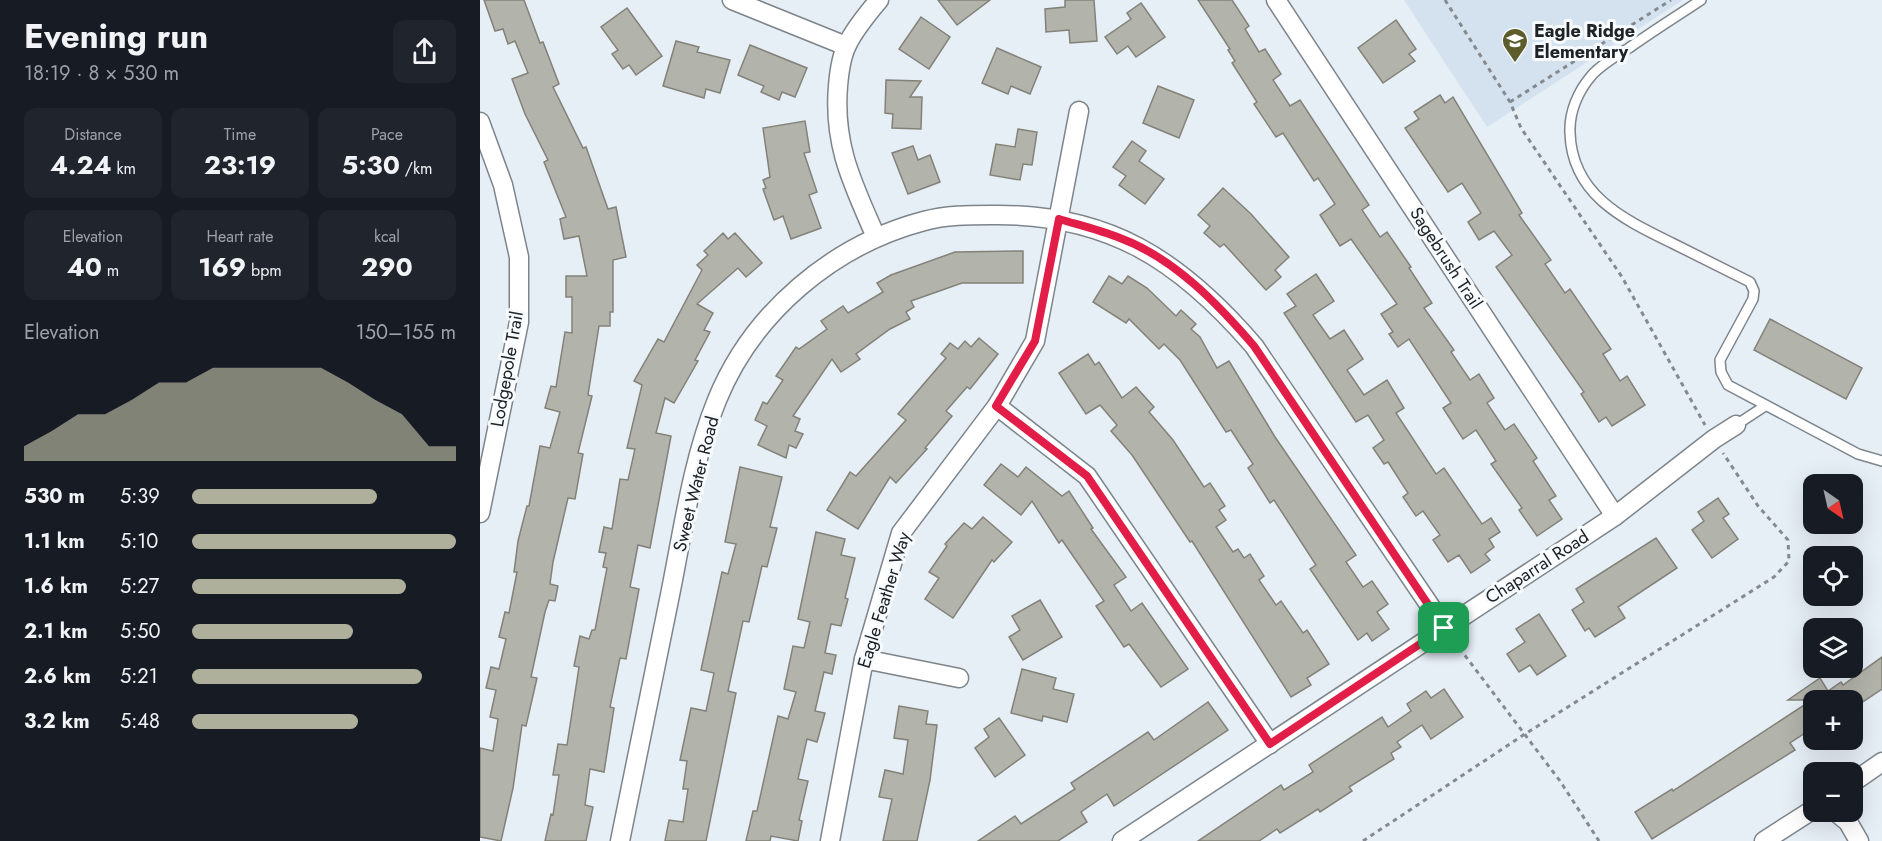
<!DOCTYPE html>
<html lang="en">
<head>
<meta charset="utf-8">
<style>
	:root { --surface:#171b24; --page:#20242c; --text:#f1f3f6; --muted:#9ea1a6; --accent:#aeb09b }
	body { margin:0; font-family:Jost,sans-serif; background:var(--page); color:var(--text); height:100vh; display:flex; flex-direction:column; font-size:22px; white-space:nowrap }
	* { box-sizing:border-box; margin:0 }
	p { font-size:20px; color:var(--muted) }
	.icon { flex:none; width:33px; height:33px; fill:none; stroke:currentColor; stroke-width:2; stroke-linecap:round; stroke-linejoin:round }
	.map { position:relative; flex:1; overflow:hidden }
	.details { display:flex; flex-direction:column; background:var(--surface); width:480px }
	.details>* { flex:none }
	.needle { width:39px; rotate:146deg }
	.fabs { position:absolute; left:1323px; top:474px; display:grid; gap:12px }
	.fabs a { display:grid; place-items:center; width:60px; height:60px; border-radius:12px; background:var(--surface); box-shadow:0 6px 24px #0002; font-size:30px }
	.pin { position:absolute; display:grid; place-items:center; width:51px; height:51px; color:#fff; margin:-26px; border-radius:12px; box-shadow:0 3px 9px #0006 }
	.round { display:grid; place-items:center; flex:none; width:63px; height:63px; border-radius:12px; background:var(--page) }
	.headline { display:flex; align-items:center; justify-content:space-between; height:102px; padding:0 24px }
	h1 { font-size:33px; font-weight:700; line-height:45px }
	.stats { display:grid; grid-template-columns:repeat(3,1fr); gap:9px; height:102px; padding:6px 24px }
	.stats div { display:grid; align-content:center; border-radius:12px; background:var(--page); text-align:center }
	.stats b { font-size:26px; font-weight:700 }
	.stats small { font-size:16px; font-weight:400 }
	.stats p { font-size:16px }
	.chart { height:168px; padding:12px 24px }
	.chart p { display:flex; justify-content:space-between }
	.chart svg { width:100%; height:108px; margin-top:6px; fill:var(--accent); opacity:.7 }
	ul { padding:0 24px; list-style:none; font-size:20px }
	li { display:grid; grid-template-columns:96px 72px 1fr; align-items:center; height:45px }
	li i { height:15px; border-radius:8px; background:var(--accent) }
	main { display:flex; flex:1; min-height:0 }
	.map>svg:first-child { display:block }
</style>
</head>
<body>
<main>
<section class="details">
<div class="headline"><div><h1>Evening run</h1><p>18:19 · 8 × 530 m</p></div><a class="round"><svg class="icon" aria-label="share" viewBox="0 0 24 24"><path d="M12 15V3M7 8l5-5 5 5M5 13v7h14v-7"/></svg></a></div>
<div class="stats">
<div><p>Distance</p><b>4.24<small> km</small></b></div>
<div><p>Time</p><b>23:19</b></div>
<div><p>Pace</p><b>5:30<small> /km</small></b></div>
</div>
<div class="stats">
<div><p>Elevation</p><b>40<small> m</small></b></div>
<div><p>Heart rate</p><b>169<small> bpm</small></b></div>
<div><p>kcal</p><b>290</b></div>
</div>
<div class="chart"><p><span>Elevation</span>150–155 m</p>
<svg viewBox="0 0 160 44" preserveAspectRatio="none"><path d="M0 44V38L10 32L20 25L30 25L40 19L50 12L60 12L70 6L80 6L90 6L100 6L110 6L120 12L130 19L140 25L150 38L160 38V44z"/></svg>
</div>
<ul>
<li><b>530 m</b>5:39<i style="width:70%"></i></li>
<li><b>1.1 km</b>5:10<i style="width:100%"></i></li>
<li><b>1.6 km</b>5:27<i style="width:81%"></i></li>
<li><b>2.1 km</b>5:50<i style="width:61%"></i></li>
<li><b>2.6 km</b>5:21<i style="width:87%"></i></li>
<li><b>3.2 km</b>5:48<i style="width:63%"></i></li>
</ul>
</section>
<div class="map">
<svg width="1402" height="841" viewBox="0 0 1402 841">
	<rect width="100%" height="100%" fill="#e6eef6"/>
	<path fill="#d4e2ef" d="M 924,0 L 1203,0 L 1007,127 Z"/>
	<g fill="#b2b3aa" stroke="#828279" stroke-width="1.5">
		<path d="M 4,0 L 44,0 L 60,43 L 63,42 L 79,84 L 73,87 L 103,148 L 106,147 L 128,209 L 136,207 L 146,257 L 133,260 L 133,312 L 130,312 L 130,326 L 119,326 L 108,395 L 112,396 L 98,453 L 103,454 L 95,499 L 88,498 L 73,562 L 70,584 L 78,586 L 75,601 L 69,600 L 65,612 L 51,677 L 57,678 L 46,726 L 42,725 L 33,788 L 21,841 L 0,837 L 0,748 L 13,751 L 18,719 L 10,717 L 16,690 L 6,688 L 11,667 L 19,669 L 26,639 L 19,637 L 25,612 L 29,613 L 37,572 L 34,572 L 38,541 L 47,506 L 49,506 L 60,446 L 70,448 L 80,412 L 65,408 L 71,386 L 76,387 L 85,332 L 92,333 L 92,297 L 86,297 L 86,276 L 107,276 L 99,236 L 84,239 L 80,219 L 86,217 L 64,162 L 68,160 L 45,114 L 32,79 L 48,73 L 35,41 L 28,44 L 23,29 L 15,31 Z"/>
		<path d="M 458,0 L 510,0 L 477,25 Z"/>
		<path d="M 585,0 L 614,0 L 617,41 L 590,43 L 589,30 L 566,32 L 565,9 L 585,7 Z"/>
		<path d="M 718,0 L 752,0 L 769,26 L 765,29 L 779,52 L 785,49 L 801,74 L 793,80 L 810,106 L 820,100 L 889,205 L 882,210 L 900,237 L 907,232 L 931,267 L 929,268 L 952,303 L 944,308 L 974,350 L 971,352 L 990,380 L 999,374 L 1014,398 L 1007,403 L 1025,430 L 1034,424 L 1057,458 L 1053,461 L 1076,496 L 1069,500 L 1082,519 L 1057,536 L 1039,510 L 1042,508 L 1011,464 L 1016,461 L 996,430 L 983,439 L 963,408 L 971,403 L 929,339 L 918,347 L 909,334 L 913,332 L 901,314 L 917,304 L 871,239 L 860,246 L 840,215 L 855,204 L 838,178 L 834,181 L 803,133 L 796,137 L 774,104 L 777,102 L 752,63 L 755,61 L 748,50 L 750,49 Z"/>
		<path d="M 661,3 L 685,37 L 656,57 L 648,46 L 637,54 L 625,37 L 651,19 L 647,13 Z"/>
		<path d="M 147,8 L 182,56 L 156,75 L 149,65 L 143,69 L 132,54 L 138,50 L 121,27 Z"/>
		<path d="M 441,17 L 470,37 L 449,69 L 419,49 Z"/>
		<path d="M 916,20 L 936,49 L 929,54 L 935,61 L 903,83 L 878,48 Z"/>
		<path d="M 196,41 L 219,47 L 217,52 L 250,60 L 240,93 L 226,89 L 224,98 L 183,86 Z"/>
		<path d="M 270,45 L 327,68 L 315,97 L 302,92 L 299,100 L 281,92 L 284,86 L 258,75 Z"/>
		<path d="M 517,48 L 561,67 L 550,94 L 531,86 L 528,94 L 502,83 Z"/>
		<path d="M 406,80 L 441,81 L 430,97 L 442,97 L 441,129 L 412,128 L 413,114 L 405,113 Z"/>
		<path d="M 678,86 L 714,100 L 699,138 L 663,123 Z"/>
		<path d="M 960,95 L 965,103 L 973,97 L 1042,213 L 1039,215 L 1071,260 L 1065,264 L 1085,293 L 1090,289 L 1131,349 L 1123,354 L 1140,381 L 1147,376 L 1165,405 L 1132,426 L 1126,417 L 1119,422 L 1101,394 L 1104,392 L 1016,267 L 1032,255 L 1014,231 L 999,240 L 988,222 L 1001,213 L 982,183 L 968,192 L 925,128 L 939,119 L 934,112 Z"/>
		<path d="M 325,121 L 330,152 L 324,153 L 337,192 L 329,195 L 341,228 L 311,239 L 303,216 L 294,220 L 283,189 L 286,188 L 283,180 L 290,177 L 283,128 Z"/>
		<path d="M 538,129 L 557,132 L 552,165 L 543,164 L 540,180 L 510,175 L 516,144 L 535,147 Z"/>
		<path d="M 652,141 L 666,151 L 659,161 L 684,179 L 665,204 L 639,185 L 646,176 L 633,167 Z"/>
		<path d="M 433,146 L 438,160 L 450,155 L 460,182 L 428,194 L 412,153 Z"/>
		<path d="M 743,188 L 771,214 L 809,257 L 795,270 L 801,277 L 786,290 L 744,244 L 740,247 L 724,233 L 730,226 L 718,215 Z"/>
		<path d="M 243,233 L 248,239 L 255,233 L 282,263 L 266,277 L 258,268 L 217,304 L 233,313 L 224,330 L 230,332 L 215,360 L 218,361 L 194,403 L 185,398 L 176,433 L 191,436 L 170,548 L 158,545 L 150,587 L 159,589 L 146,659 L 140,658 L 130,707 L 134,708 L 124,772 L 110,769 L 105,805 L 113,807 L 106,841 L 65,841 L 71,814 L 73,815 L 79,775 L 73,775 L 78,744 L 87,745 L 99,667 L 94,666 L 100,636 L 109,639 L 112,630 L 115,630 L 127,568 L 123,567 L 126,553 L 119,552 L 124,527 L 132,529 L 140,479 L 148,480 L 155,449 L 147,448 L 162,385 L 154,381 L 178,339 L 184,342 L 222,270 L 217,265 L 228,255 L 224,251 Z"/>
		<path d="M 543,251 L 543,283 L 482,283 L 431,301 L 434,307 L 426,312 L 430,319 L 410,329 L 376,354 L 380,359 L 361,372 L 352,359 L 313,416 L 320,419 L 315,431 L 323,434 L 316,448 L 309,445 L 306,458 L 278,445 L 287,426 L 275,420 L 283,402 L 287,404 L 303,380 L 296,376 L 316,347 L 319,349 L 347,329 L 341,321 L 363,306 L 368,313 L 403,292 L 397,283 L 411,275 L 475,252 Z"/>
		<path d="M 836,274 L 854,301 L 833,315 L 850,339 L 864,330 L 883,359 L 867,370 L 884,395 L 907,380 L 924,408 L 916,413 L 956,474 L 964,468 L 1002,524 L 1011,518 L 1020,532 L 1009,539 L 1014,547 L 1005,554 L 1010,560 L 991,573 L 979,555 L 968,562 L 953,540 L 960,535 L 943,511 L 936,516 L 923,497 L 928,493 L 908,462 L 904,464 L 893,448 L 904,440 L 888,415 L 876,422 L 804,313 L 816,306 L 807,294 Z"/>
		<path d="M 629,276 L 642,284 L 648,276 L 667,288 L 696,316 L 701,310 L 716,324 L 711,329 L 720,337 L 737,368 L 749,361 L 795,437 L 876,555 L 866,562 L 883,587 L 892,581 L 908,604 L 897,612 L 909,629 L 892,641 L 887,633 L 878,640 L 830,569 L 836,565 L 794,500 L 790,503 L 768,468 L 773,464 L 751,430 L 746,432 L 700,360 L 684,344 L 679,349 L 649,319 L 646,323 L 613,302 Z"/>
		<path d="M 1290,319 L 1382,368 L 1366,399 L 1274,350 Z"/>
		<path d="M 499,338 L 518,354 L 490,389 L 487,387 L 466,411 L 472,416 L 445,448 L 447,449 L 416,483 L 410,477 L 378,529 L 347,510 L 370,472 L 376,476 L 426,420 L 418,414 L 466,358 L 461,354 L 470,343 L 478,349 L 485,341 L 491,347 Z"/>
		<path d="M 608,354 L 615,365 L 619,362 L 642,398 L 656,387 L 674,407 L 669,412 L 693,440 L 724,487 L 730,483 L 745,506 L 739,510 L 746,520 L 736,527 L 753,552 L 758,549 L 764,558 L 770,554 L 784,576 L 779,580 L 796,605 L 801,601 L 823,633 L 827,630 L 849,664 L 827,678 L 831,685 L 811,697 L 712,541 L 710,542 L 652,455 L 631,431 L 637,425 L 620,405 L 606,414 L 579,373 Z"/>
		<path d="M 521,464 L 538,477 L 546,467 L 582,496 L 589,491 L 613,528 L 611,529 L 646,577 L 634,585 L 651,611 L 662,603 L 708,669 L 681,687 L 649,644 L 644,647 L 616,606 L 624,601 L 582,540 L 579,543 L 552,501 L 541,515 L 504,485 Z"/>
		<path d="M 260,467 L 302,477 L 290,527 L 297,528 L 287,567 L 282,566 L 269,622 L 263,621 L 248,691 L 256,693 L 226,841 L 185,841 L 189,820 L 203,822 L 208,789 L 203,789 L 207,761 L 200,760 L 211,708 L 226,711 L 234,673 L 221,670 L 242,572 L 248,574 L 256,544 L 245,542 Z"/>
		<path d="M 1238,498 L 1249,514 L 1243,518 L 1258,539 L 1232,558 L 1212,530 L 1224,521 L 1218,512 Z"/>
		<path d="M 503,517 L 532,542 L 514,562 L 512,560 L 473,618 L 445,599 L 459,578 L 449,572 L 467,546 L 465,544 L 484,523 L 492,529 Z"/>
		<path d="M 336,532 L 365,539 L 361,555 L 375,558 L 365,598 L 368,599 L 361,626 L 351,624 L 345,653 L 356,655 L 352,674 L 344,672 L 335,711 L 345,713 L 337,742 L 327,739 L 318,779 L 328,781 L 319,820 L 322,821 L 318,841 L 291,836 L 290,841 L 266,841 L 273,811 L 277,811 L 298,716 L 308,719 L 316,692 L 304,689 L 313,646 L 324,648 L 330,622 L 318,619 Z"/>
		<path d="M 1176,538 L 1197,568 L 1138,607 L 1145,618 L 1115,637 L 1109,628 L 1105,631 L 1092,610 L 1104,602 L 1096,589 Z"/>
		<path d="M 560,600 L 582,637 L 543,660 L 529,637 L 540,630 L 532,616 Z"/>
		<path d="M 1059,614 L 1086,656 L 1057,675 L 1050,665 L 1039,672 L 1027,654 L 1045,642 L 1036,629 Z"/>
		<path d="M 1402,657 L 1402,689 L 1372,709 L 1372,700 L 1334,700 L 1334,727 L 1310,743 L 1315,750 L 1172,839 L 1155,812 L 1192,789 L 1193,791 L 1332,700 L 1308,700 L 1340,678 L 1348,691 L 1361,682 L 1363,685 Z"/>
		<path d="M 542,669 L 576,678 L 573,689 L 594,694 L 587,722 L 563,716 L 562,721 L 531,713 Z"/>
		<path d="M 964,689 L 983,717 L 951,739 L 942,725 L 917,742 L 921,747 L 911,753 L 914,759 L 869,787 L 872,791 L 840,812 L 838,809 L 800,833 L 797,829 L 779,841 L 718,841 L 801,785 L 804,790 L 833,772 L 829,765 L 902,717 L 908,727 L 931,711 L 927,704 L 946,691 L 951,698 Z"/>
		<path d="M 728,702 L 748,730 L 634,806 L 627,794 L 601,812 L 607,822 L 578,841 L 498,841 L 535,816 L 541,824 L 595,789 L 591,783 L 668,732 L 674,740 Z"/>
		<path d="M 419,706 L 448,711 L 446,724 L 457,725 L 450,780 L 437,841 L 403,841 L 412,799 L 399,797 L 405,770 L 423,774 L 428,740 L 414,738 Z"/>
		<path d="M 519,718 L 545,755 L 515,777 L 495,748 L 509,737 L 504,729 Z"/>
	</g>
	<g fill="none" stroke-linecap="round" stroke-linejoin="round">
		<defs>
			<g id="service">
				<path d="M 1221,0 C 1197,16 1173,31 1149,48 C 1136,56 1122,64 1112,75 C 1098,91 1089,112 1090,133 C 1092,195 1143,219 1192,243 C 1218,256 1244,269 1270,282 L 1274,291 L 1273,299 L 1240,360 L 1241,372 L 1248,385 L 1378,454 L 1402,461"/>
				<path d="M 1256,425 L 1285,406"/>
			</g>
			<g id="minor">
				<path d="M 252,0 L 366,46"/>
				<path d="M 796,0 L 1135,516"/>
				<path d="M 0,122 L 23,185 L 39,257 L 39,322 L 0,513"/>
				<path d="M 396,237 C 373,184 353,146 358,86 C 359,74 361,57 367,45 C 374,30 388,13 399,0"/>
				<path d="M 517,406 L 607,476 L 790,744"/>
				<path d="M 384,659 L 479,678"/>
				<path d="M 1372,783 L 1402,762"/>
				<path d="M 1356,812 L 1368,822 L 1379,841"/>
				<path d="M 140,841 C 157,759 173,677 190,595 C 203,531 212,461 237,400 C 273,312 353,245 444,221 C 466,215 489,215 511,215 C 628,213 700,260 774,346 L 965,628"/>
				<path d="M 350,841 L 384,659 L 421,533 L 517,406 L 555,341 L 599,111"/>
				<path d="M 642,841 L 1135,516 L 1234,439 L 1256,425"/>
				<path d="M 1284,841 L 1334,809"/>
			</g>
		</defs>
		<use href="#service" stroke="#7d858b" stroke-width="12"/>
		<use href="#minor" stroke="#7d858b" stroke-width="21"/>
		<g stroke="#858a8f" stroke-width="3" stroke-dasharray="4.5 4.5" stroke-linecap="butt">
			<path d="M 965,0 L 1030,102 L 1041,128 L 1142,277 L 1225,425"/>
			<path d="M 1030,102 L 1191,0"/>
			<path d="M 974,641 L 1080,781 L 1119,841"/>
			<path d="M 883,841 L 1045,734 L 1294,577 L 1309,561 L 1308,540 L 1278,506 L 1243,453"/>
		</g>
		<use href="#service" stroke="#fff" stroke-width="9"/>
		<use href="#minor" stroke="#fff" stroke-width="18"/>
	</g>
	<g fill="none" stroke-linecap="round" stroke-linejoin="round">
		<defs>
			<path id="route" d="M 579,219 C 599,225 620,230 640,238 C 694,258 738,304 774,346 L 964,628 L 790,744 L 607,476 L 516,406 L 555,341 Z"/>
		</defs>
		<use href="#route" stroke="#fff" stroke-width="12"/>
		<use href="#route" stroke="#e11d48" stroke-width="8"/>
	</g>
	<defs>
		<symbol id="school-pin" viewBox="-11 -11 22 30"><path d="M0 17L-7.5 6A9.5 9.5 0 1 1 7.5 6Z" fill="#5c5d2b" stroke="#f7fbfe"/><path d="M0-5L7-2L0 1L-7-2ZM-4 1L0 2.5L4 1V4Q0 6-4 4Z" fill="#fff"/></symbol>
	</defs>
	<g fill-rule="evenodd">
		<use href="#school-pin" x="1020" y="26" width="30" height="40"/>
	</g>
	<g text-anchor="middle" stroke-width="6" stroke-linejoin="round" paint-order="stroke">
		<g font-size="18" font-weight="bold" fill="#202325" stroke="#f7fbfe" text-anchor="start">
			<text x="1054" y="37">Eagle Ridge<tspan x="1054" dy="21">Elementary</tspan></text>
		</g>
		<g font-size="18" fill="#202325" stroke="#f7fbfe">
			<text transform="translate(966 258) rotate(57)" y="6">Sagebrush Trail</text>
			<text transform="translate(27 369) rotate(-80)" y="6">Lodgepole Trail</text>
			<text transform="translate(216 484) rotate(-76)" y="6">Sweet Water Road</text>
			<text transform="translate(1057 567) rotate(-33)" y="6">Chaparral Road</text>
			<text transform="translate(404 600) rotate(-73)" y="6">Eagle Feather Way</text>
		</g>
	</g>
</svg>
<div class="fabs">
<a><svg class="needle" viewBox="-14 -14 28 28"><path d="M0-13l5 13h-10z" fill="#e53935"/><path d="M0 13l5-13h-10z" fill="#9ea1a6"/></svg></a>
<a><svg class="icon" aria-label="locate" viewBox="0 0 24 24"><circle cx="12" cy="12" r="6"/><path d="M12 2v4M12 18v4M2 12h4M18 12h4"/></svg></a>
<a><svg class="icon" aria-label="layers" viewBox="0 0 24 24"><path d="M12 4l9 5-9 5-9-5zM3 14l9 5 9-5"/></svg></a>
<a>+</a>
<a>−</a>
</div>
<div class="pin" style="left:964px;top:628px;background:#1e9e55"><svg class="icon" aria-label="arrive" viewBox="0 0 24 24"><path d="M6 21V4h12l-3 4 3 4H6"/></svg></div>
</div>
</main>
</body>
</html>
